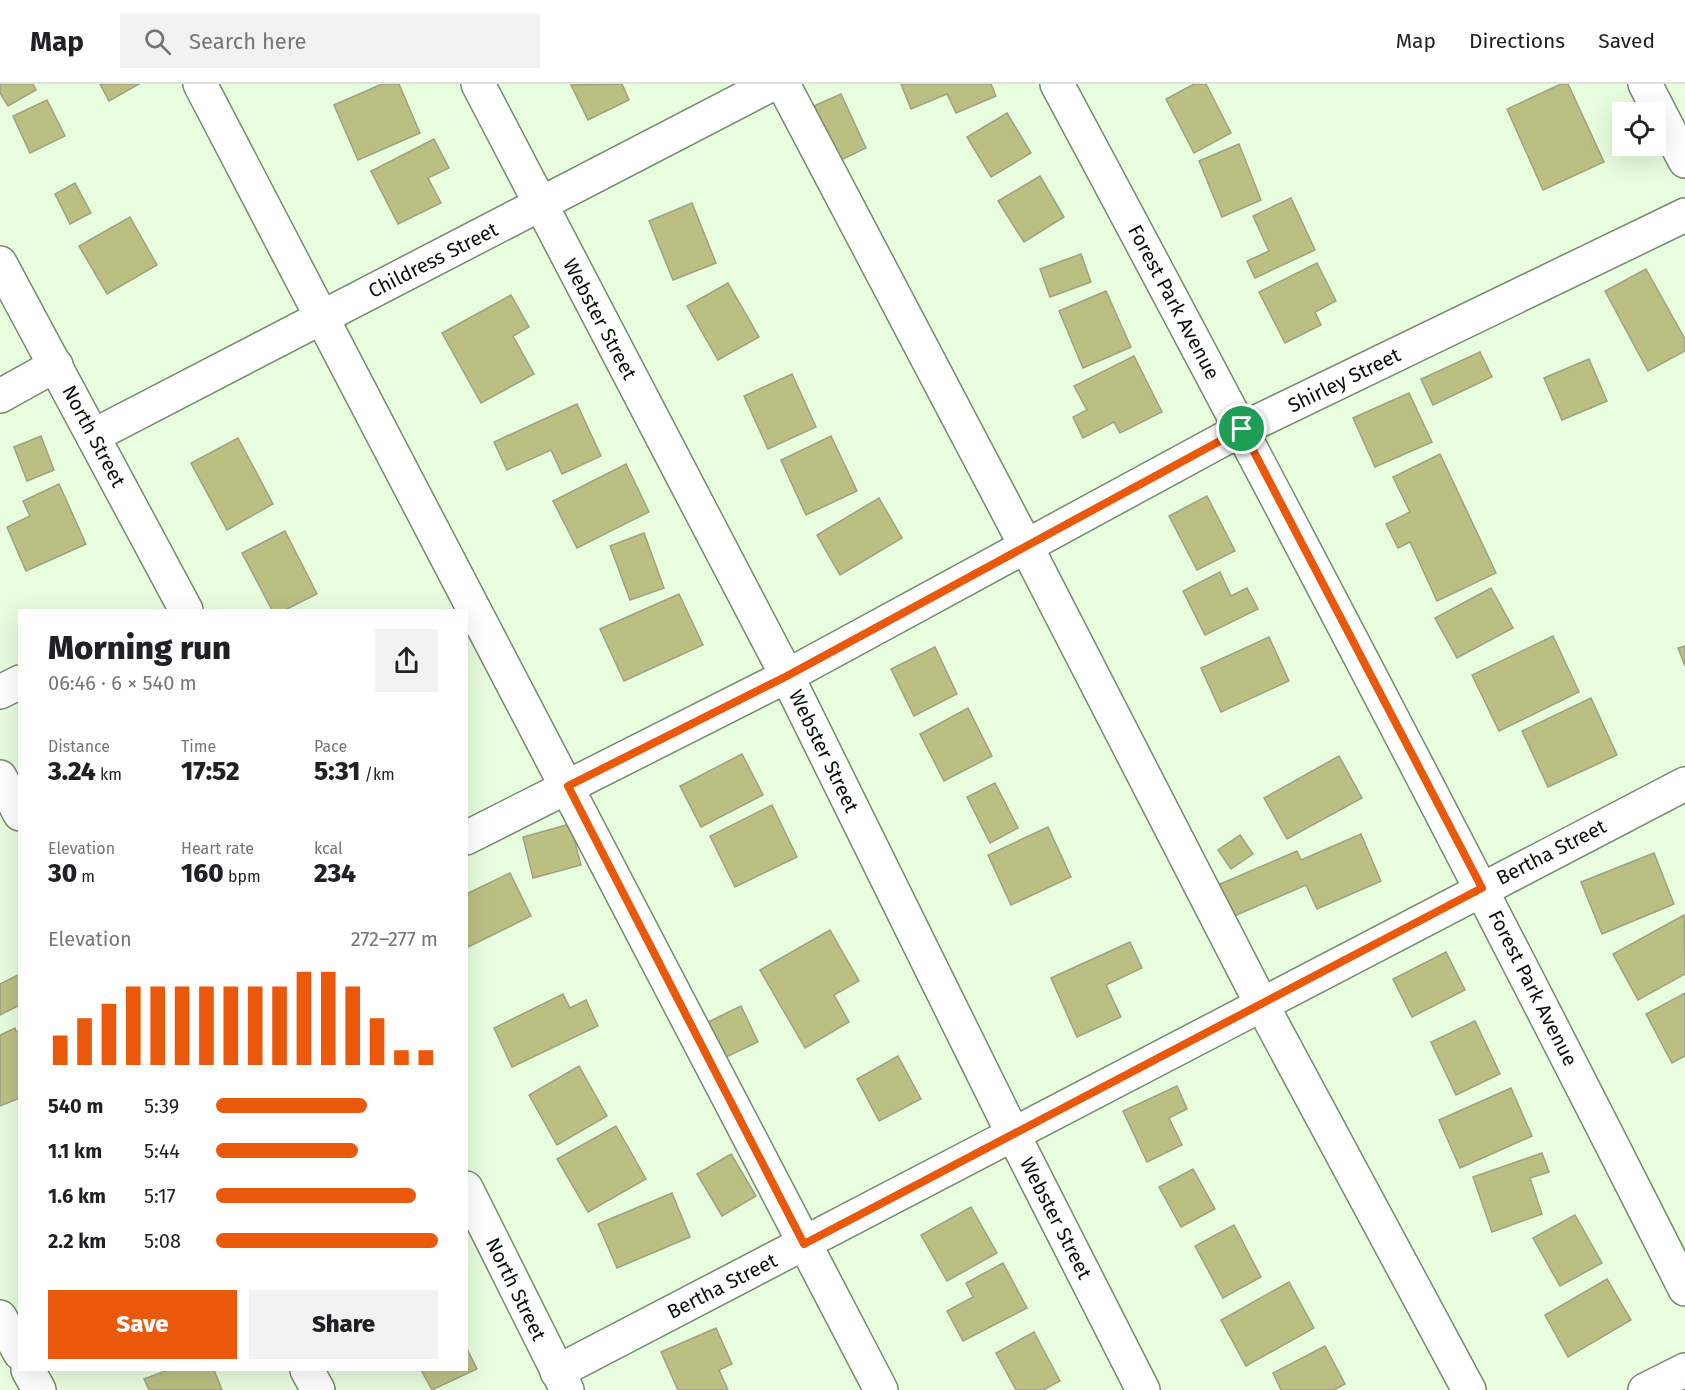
<!DOCTYPE html>
<html lang="en">
<head>
<meta charset="utf-8">
<style>
	:root { --surface:#fff; --page:#f2f2f2; --text:#202124; --muted:#757577; --line:#e0e0e0; --accent:#ea580c }
	body { margin:0; font-family:"Fira Sans",sans-serif; background:var(--page); color:var(--text); height:100vh; display:flex; flex-direction:column; font-size:22px; white-space:nowrap }
	* { box-sizing:border-box; margin:0 }
	p { font-size:20px; color:var(--muted) }
	.icon { flex:none; width:33px; height:33px; fill:none; stroke:currentColor; stroke-width:2; stroke-linecap:round; stroke-linejoin:round }
	.map { position:relative; flex:1; overflow:hidden }
	.details { position:absolute; left:18px; top:525px; width:450px; height:762px; display:flex; flex-direction:column; background:var(--surface); border-radius:0px; box-shadow:0 6px 24px #0002 }
	.details>* { flex:none }
	.controls { position:absolute; left:1612px; top:18px; display:grid; gap:12px }
	.controls a { display:grid; place-items:center; width:54px; height:54px; border-radius:0px; background:var(--surface); box-shadow:0 6px 24px #0002; font-size:30px }
	.pin { position:absolute; display:grid; place-items:center; width:51px; height:51px; color:#fff; margin:-26px; border:3px solid #fff; border-radius:50%; box-shadow:0 2px 6px #0007 }
	.round { display:grid; place-items:center; flex:none; width:63px; height:63px; border-radius:0px; background:var(--page) }
	.headline { display:flex; align-items:center; justify-content:space-between; height:102px; padding:0 30px }
	h1 { font-size:33px; font-weight:800; line-height:45px }
	.metrics { display:grid; grid-template-columns:repeat(3,1fr); gap:9px; height:102px; padding:6px 30px }
	.metrics div { display:grid; align-content:center }
	.metrics b { font-size:26px; font-weight:800 }
	.metrics small { font-size:16px; font-weight:400 }
	.metrics p { font-size:16px }
	.chart { height:168px; padding:12px 30px }
	.chart p { display:flex; justify-content:space-between }
	.chart svg { width:100%; height:108px; margin-top:6px; stroke:var(--accent); stroke-width:6 }
	.cta { display:flex; gap:12px; margin-top:auto; padding:12px 30px }
	.cta a { flex:1; height:69px; border-radius:0px; background:var(--accent); color:#fff; font-size:24px; font-weight:800; line-height:69px; text-align:center }
	.cta a+a { background:var(--page); color:var(--text) }
	ul { padding:0 30px; list-style:none; font-size:20px }
	li { display:grid; grid-template-columns:96px 72px 1fr; align-items:center; height:45px }
	li i { height:15px; border-radius:8px; background:var(--accent) }
	header { display:flex; align-items:center; gap:36px; box-sizing:border-box; height:84px; padding:0 30px; background:var(--surface); border-bottom:2px solid var(--line) }
	header strong { font-size:28px }
	nav { display:flex; gap:33px; margin-inline-start:auto; font-size:21px }
	.search { width:420px; height:54px; background:var(--page); display:flex; align-items:center; gap:15px; box-sizing:border-box; padding:0 21px; border-radius:0px; color:var(--muted); font-size:22px }
	.map>svg:first-child { display:block }
</style>
</head>
<body>
<header>
<strong>Map</strong>
<div class="search"><svg class="icon" aria-label="search" viewBox="0 0 24 24"><circle cx="10" cy="10" r="6"/><path d="M15 15l6 6"/></svg>Search here</div>
<nav><a>Map</a><a>Directions</a><a>Saved</a></nav>
</header>
<div class="map">
<svg width="1685" height="1306" viewBox="0 0 1685 1306">
	<rect width="100%" height="100%" fill="#e7fdde"/>
	<g fill="#bbbf82" stroke="#9fa281" stroke-width="1.5">
		<path d="M 0,0 L 33,0 L 36,6 L 8,22 L 0,9 Z"/>
		<path d="M 100,0 L 139,0 L 109,17 Z"/>
		<path d="M 382,0 L 399,0 L 420,49 L 358,76 L 334,21 Z"/>
		<path d="M 622,0 L 629,16 L 588,36 L 571,1 Z"/>
		<path d="M 901,0 L 991,0 L 996,12 L 956,29 L 947,10 L 911,25 Z"/>
		<path d="M 1194,0 L 1206,0 L 1231,49 L 1194,69 L 1166,15 Z"/>
		<path d="M 1561,0 L 1568,0 L 1604,78 L 1543,106 L 1507,25 Z"/>
		<path d="M 841,10 L 866,64 L 839,77 L 814,22 Z"/>
		<path d="M 47,16 L 65,52 L 30,69 L 13,32 Z"/>
		<path d="M 1007,29 L 1031,69 L 991,93 L 967,53 Z"/>
		<path d="M 434,55 L 449,84 L 428,94 L 441,119 L 398,140 L 371,87 Z"/>
		<path d="M 1239,60 L 1261,116 L 1222,133 L 1199,77 Z"/>
		<path d="M 1040,92 L 1064,133 L 1024,158 L 998,117 Z"/>
		<path d="M 75,99 L 91,129 L 70,140 L 55,110 Z"/>
		<path d="M 1291,114 L 1315,166 L 1255,194 L 1247,177 L 1269,167 L 1253,132 Z"/>
		<path d="M 692,119 L 716,179 L 673,196 L 649,137 Z"/>
		<path d="M 130,133 L 157,181 L 107,210 L 79,162 Z"/>
		<path d="M 1081,170 L 1091,198 L 1050,213 L 1040,185 Z"/>
		<path d="M 1317,179 L 1336,217 L 1315,228 L 1321,241 L 1285,259 L 1259,208 Z"/>
		<path d="M 1646,185 L 1685,255 L 1685,267 L 1648,287 L 1605,207 Z"/>
		<path d="M 728,199 L 759,253 L 718,276 L 687,222 Z"/>
		<path d="M 1106,207 L 1131,263 L 1083,284 L 1059,227 Z"/>
		<path d="M 511,211 L 529,243 L 513,252 L 534,290 L 481,319 L 442,249 Z"/>
		<path d="M 1480,268 L 1492,293 L 1433,321 L 1421,295 Z"/>
		<path d="M 1134,272 L 1162,328 L 1120,349 L 1114,338 L 1083,354 L 1073,333 L 1087,326 L 1074,302 Z"/>
		<path d="M 1589,275 L 1607,317 L 1562,336 L 1544,294 Z"/>
		<path d="M 792,290 L 816,343 L 768,365 L 744,312 Z"/>
		<path d="M 1409,309 L 1432,358 L 1375,383 L 1353,334 Z"/>
		<path d="M 577,320 L 601,372 L 562,390 L 551,366 L 507,386 L 494,358 Z"/>
		<path d="M 41,352 L 54,386 L 27,397 L 14,363 Z"/>
		<path d="M 831,352 L 857,407 L 806,431 L 781,376 Z"/>
		<path d="M 238,354 L 273,420 L 227,446 L 191,379 Z"/>
		<path d="M 1440,370 L 1496,489 L 1437,517 L 1410,458 L 1398,464 L 1386,440 L 1410,428 L 1393,393 Z"/>
		<path d="M 626,380 L 649,428 L 577,464 L 553,417 Z"/>
		<path d="M 59,400 L 86,460 L 26,487 L 7,443 L 30,432 L 23,417 Z"/>
		<path d="M 1207,412 L 1235,467 L 1197,486 L 1169,432 Z"/>
		<path d="M 879,414 L 902,454 L 840,491 L 817,451 Z"/>
		<path d="M 285,447 L 317,510 L 285,526 L 272,526 L 242,469 Z"/>
		<path d="M 644,449 L 664,504 L 630,516 L 610,462 Z"/>
		<path d="M 1220,488 L 1231,512 L 1247,504 L 1258,525 L 1205,551 L 1183,507 Z"/>
		<path d="M 1491,504 L 1513,544 L 1457,574 L 1435,534 Z"/>
		<path d="M 679,510 L 703,561 L 624,597 L 600,545 Z"/>
		<path d="M 1553,552 L 1579,608 L 1499,647 L 1472,591 Z"/>
		<path d="M 1269,553 L 1289,597 L 1221,628 L 1201,584 Z"/>
		<path d="M 1685,562 L 1685,582 L 1678,564 Z"/>
		<path d="M 935,563 L 957,610 L 914,632 L 891,585 Z"/>
		<path d="M 1591,614 L 1617,671 L 1548,703 L 1522,647 Z"/>
		<path d="M 968,624 L 992,672 L 944,697 L 920,650 Z"/>
		<path d="M 742,670 L 763,711 L 701,743 L 680,702 Z"/>
		<path d="M 1339,672 L 1362,714 L 1287,755 L 1264,714 Z"/>
		<path d="M 995,699 L 1018,744 L 990,759 L 967,713 Z"/>
		<path d="M 772,721 L 797,773 L 735,803 L 710,752 Z"/>
		<path d="M 570,740 L 581,781 L 533,794 L 523,753 Z"/>
		<path d="M 1048,743 L 1071,793 L 1011,821 L 988,771 Z"/>
		<path d="M 1361,750 L 1381,797 L 1317,825 L 1306,801 L 1232,833 L 1218,801 L 1297,767 L 1301,776 Z"/>
		<path d="M 1240,751 L 1253,770 L 1231,785 L 1218,766 Z"/>
		<path d="M 1654,769 L 1674,820 L 1602,850 L 1581,798 Z"/>
		<path d="M 510,789 L 531,832 L 466,864 L 466,810 Z"/>
		<path d="M 1684,831 L 1685,890 L 1638,916 L 1613,870 Z"/>
		<path d="M 830,846 L 859,897 L 834,911 L 849,938 L 805,964 L 760,886 Z"/>
		<path d="M 1130,858 L 1142,884 L 1106,901 L 1121,933 L 1077,953 L 1051,894 Z"/>
		<path d="M 1446,868 L 1465,906 L 1412,933 L 1393,895 Z"/>
		<path d="M 20,890 L 20,921 L 0,931 L 0,900 Z"/>
		<path d="M 1685,909 L 1685,972 L 1672,979 L 1646,930 Z"/>
		<path d="M 563,910 L 570,924 L 586,916 L 598,942 L 512,983 L 494,944 Z"/>
		<path d="M 741,922 L 758,958 L 724,974 L 706,939 Z"/>
		<path d="M 1475,937 L 1500,990 L 1456,1011 L 1431,958 Z"/>
		<path d="M 15,944 L 16,948 L 20,946 L 20,1014 L 0,1022 L 0,951 Z"/>
		<path d="M 898,972 L 921,1015 L 879,1037 L 857,995 Z"/>
		<path d="M 579,982 L 607,1032 L 557,1061 L 529,1011 Z"/>
		<path d="M 1177,1002 L 1187,1025 L 1169,1034 L 1182,1061 L 1147,1078 L 1123,1027 Z"/>
		<path d="M 1511,1004 L 1532,1052 L 1460,1084 L 1439,1036 Z"/>
		<path d="M 616,1042 L 646,1095 L 588,1128 L 557,1075 Z"/>
		<path d="M 1542,1069 L 1549,1088 L 1530,1094 L 1542,1130 L 1492,1148 L 1473,1093 Z"/>
		<path d="M 731,1070 L 756,1112 L 722,1132 L 697,1090 Z"/>
		<path d="M 1193,1085 L 1215,1125 L 1181,1143 L 1159,1103 Z"/>
		<path d="M 672,1109 L 690,1153 L 617,1184 L 598,1140 Z"/>
		<path d="M 971,1123 L 997,1169 L 947,1197 L 921,1151 Z"/>
		<path d="M 1575,1131 L 1602,1179 L 1560,1202 L 1533,1154 Z"/>
		<path d="M 1234,1141 L 1261,1193 L 1223,1214 L 1195,1162 Z"/>
		<path d="M 1003,1179 L 1027,1224 L 963,1257 L 947,1227 L 973,1213 L 966,1199 Z"/>
		<path d="M 1607,1195 L 1631,1236 L 1568,1273 L 1545,1231 Z"/>
		<path d="M 1289,1198 L 1314,1244 L 1246,1282 L 1221,1236 Z"/>
		<path d="M 716,1244 L 732,1280 L 719,1286 L 728,1306 L 678,1306 L 661,1268 Z"/>
		<path d="M 1034,1248 L 1060,1297 L 1043,1306 L 1016,1306 L 996,1269 Z"/>
		<path d="M 1325,1262 L 1345,1300 L 1334,1306 L 1281,1306 L 1273,1289 Z"/>
		<path d="M 466,1263 L 477,1285 L 432,1306 L 421,1286 L 466,1286 Z"/>
		<path d="M 168,1286 L 214,1286 L 222,1306 L 149,1306 L 144,1295 Z"/>
	</g>
	<g fill="none" stroke-linecap="round" stroke-linejoin="round">
		<defs>
			<g id="minor">
				<path d="M 200,0 L 881,1306"/>
				<path d="M 478,0 L 787,592 L 1014,1052 L 1143,1306"/>
				<path d="M 783,0 L 1026,462 L 1262,921 L 1469,1306"/>
				<path d="M 1057,0 C 1271,399 1481,801 1685,1205"/>
				<path d="M 1645,0 L 1685,77"/>
				<path d="M 0,179 L 186,526"/>
				<path d="M 0,312 L 56,281"/>
				<path d="M 93,352 L 772,0"/>
				<path d="M 0,608 L 20,598"/>
				<path d="M 0,693 L 20,730"/>
				<path d="M 466,754 L 787,592 L 1242,345 L 1685,131"/>
				<path d="M 466,1104 L 567,1306"/>
				<path d="M 0,1233 L 20,1269"/>
				<path d="M 28,1286 L 39,1306"/>
				<path d="M 307,1286 L 318,1306"/>
				<path d="M 557,1288 L 1685,700"/>
				<path d="M 1645,1306 L 1685,1286"/>
			</g>
		</defs>
		<use href="#minor" stroke="#768a6e" stroke-width="36"/>
		<use href="#minor" stroke="#fff" stroke-width="33"/>
	</g>
	<g fill="none" stroke-linecap="round" stroke-linejoin="round">
		<defs>
			<path id="route" d="M 1242,345 L 1482,804 L 804,1160 L 568,702 L 787,592 Z"/>
		</defs>
		<use href="#route" stroke="#fff" stroke-width="12"/>
		<use href="#route" stroke="#ea580c" stroke-width="8"/>
	</g>
	<g text-anchor="middle" stroke-width="5" stroke-linejoin="round" paint-order="stroke">
		<g font-size="20" fill="#081006" stroke="#fff">
			<text transform="translate(433 176) rotate(-27)" y="7">Childress Street</text>
			<text transform="translate(1174 218) rotate(62)" y="7">Forest Park Avenue</text>
			<text transform="translate(600 235) rotate(62)" y="7">Webster Street</text>
			<text transform="translate(1344 296) rotate(-26)" y="7">Shirley Street</text>
			<text transform="translate(94 352) rotate(62)" y="7">North Street</text>
			<text transform="translate(824 667) rotate(64)" y="7">Webster Street</text>
			<text transform="translate(1551 768) rotate(-27)" y="7">Bertha Street</text>
			<text transform="translate(1533 904) rotate(63)" y="7">Forest Park Avenue</text>
			<text transform="translate(1056 1134) rotate(63)" y="7">Webster Street</text>
			<text transform="translate(722 1202) rotate(-27)" y="7">Bertha Street</text>
			<text transform="translate(516 1205) rotate(64)" y="7">North Street</text>
		</g>
	</g>
</svg>
<div class="controls">
<a><svg class="icon" aria-label="locate" viewBox="0 0 24 24"><circle cx="12" cy="12" r="6"/><path d="M12 2v4M12 18v4M2 12h4M18 12h4"/></svg></a>
</div>
<div class="pin" style="left:1242px;top:345px;background:#1e9e55"><svg class="icon" aria-label="arrive" viewBox="0 0 24 24"><path d="M6 21V4h12l-3 4 3 4H6"/></svg></div>
<section class="details">
<div class="headline"><div><h1>Morning run</h1><p>06:46 · 6 × 540 m</p></div><a class="round"><svg class="icon" aria-label="share" viewBox="0 0 24 24"><path d="M12 15V3M7 8l5-5 5 5M5 13v7h14v-7"/></svg></a></div>
<div class="metrics">
<div><p>Distance</p><b>3.24<small> km</small></b></div>
<div><p>Time</p><b>17:52</b></div>
<div><p>Pace</p><b>5:31<small> /km</small></b></div>
</div>
<div class="metrics">
<div><p>Elevation</p><b>30<small> m</small></b></div>
<div><p>Heart rate</p><b>160<small> bpm</small></b></div>
<div><p>kcal</p><b>234</b></div>
</div>
<div class="chart"><p><span>Elevation</span>272–277 m</p>
<svg viewBox="0 0 160 44" preserveAspectRatio="none"><path d="M5 44V32M15 44V25M25 44V19M35 44V12M45 44V12M55 44V12M65 44V12M75 44V12M85 44V12M95 44V12M105 44V6M115 44V6M125 44V12M135 44V25M145 44V38M155 44V38"/></svg>
</div>
<ul>
<li><b>540 m</b>5:39<i style="width:68%"></i></li>
<li><b>1.1 km</b>5:44<i style="width:64%"></i></li>
<li><b>1.6 km</b>5:17<i style="width:90%"></i></li>
<li><b>2.2 km</b>5:08<i style="width:100%"></i></li>
</ul>
<div class="cta"><a>Save</a><a>Share</a></div>
</section>
</div>
</body>
</html>
